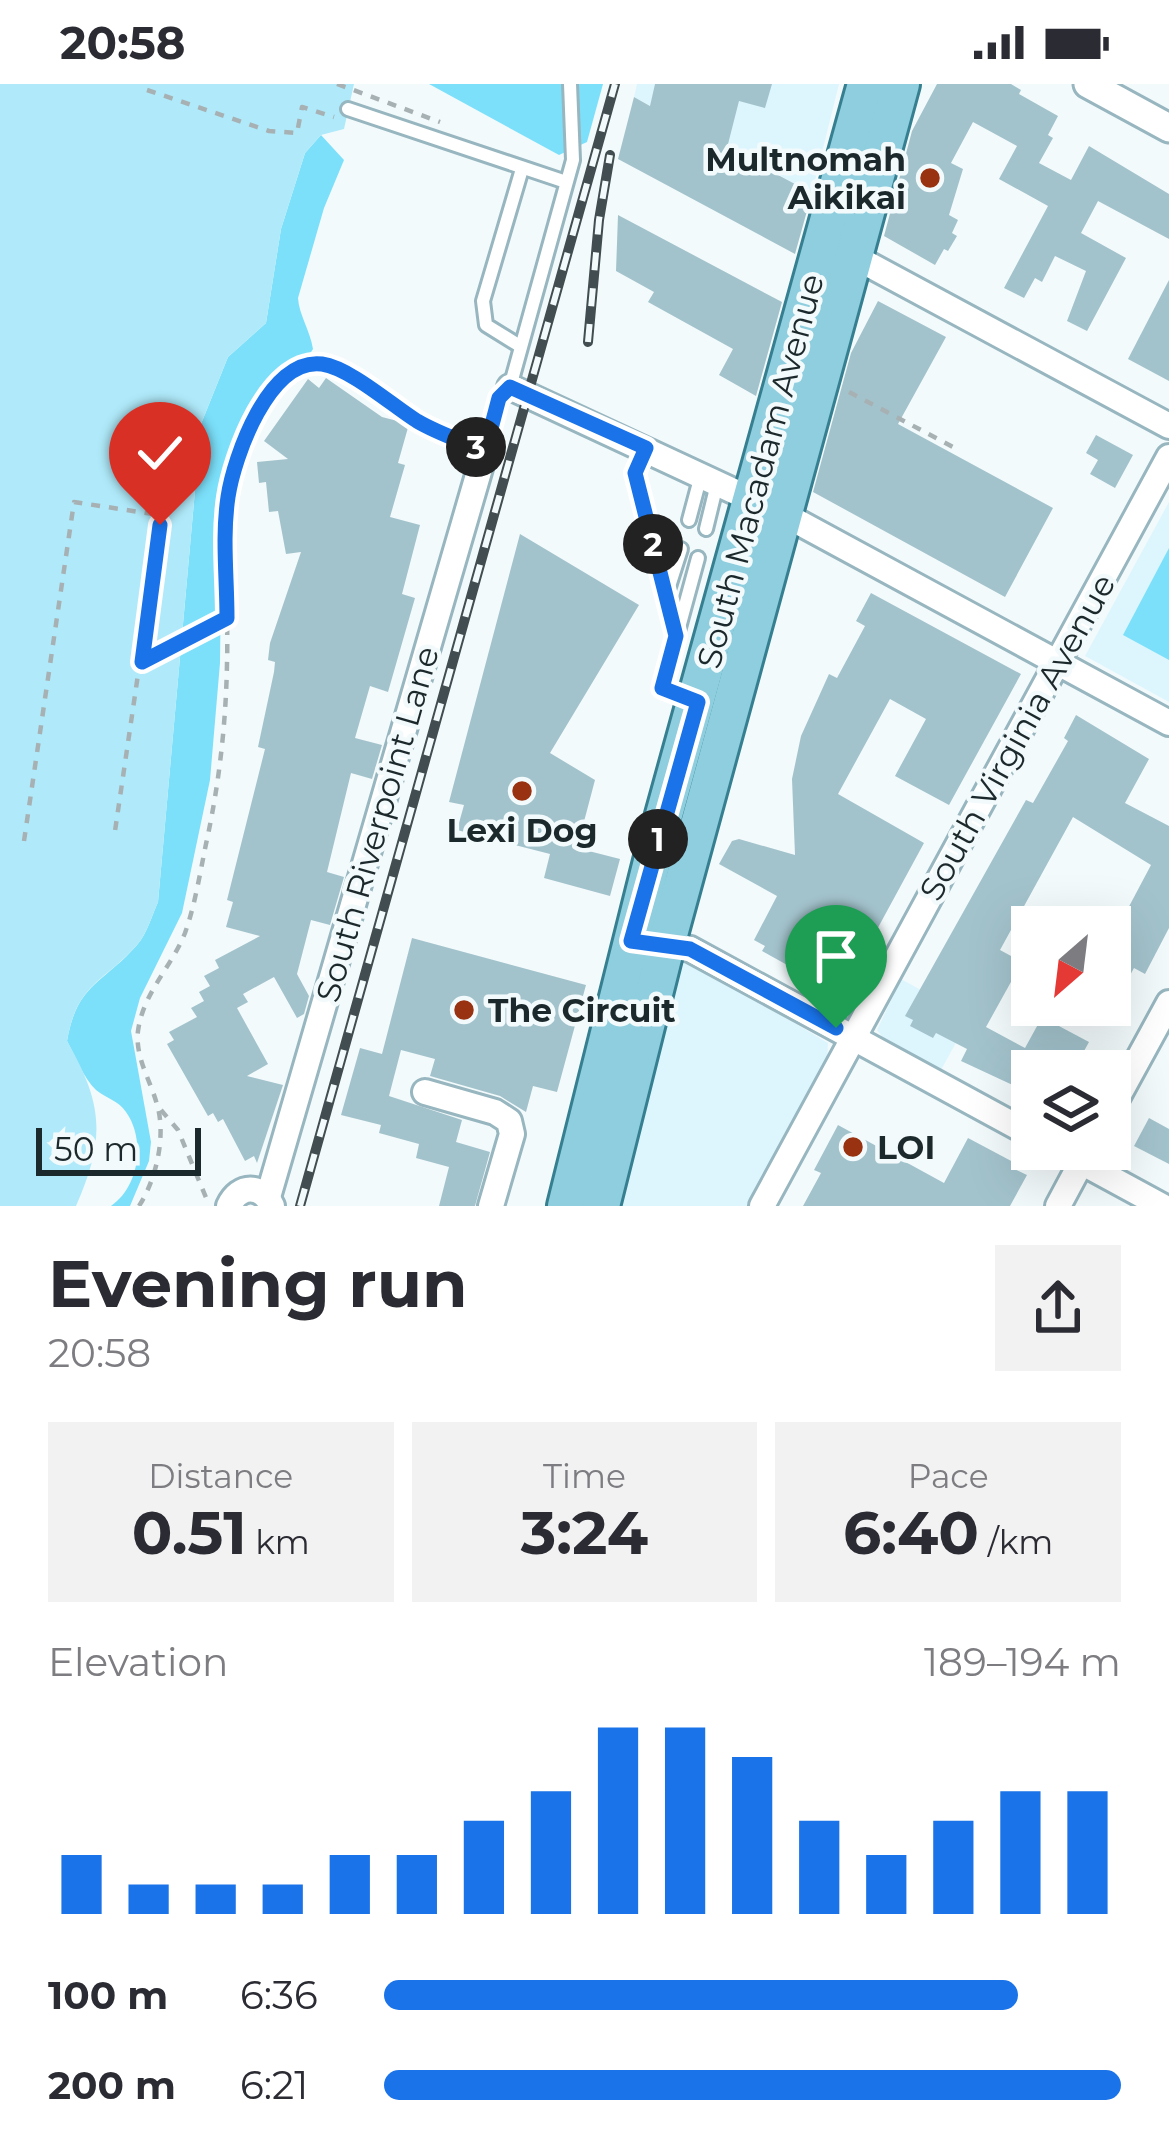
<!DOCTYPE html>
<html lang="en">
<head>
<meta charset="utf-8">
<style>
	:root { --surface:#fff; --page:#f2f2f3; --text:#2b2b33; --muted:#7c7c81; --accent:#1a73e8 }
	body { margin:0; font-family:Montserrat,sans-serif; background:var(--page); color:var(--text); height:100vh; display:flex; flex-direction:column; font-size:45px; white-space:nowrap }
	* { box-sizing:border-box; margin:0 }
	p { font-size:39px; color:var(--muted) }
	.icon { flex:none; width:66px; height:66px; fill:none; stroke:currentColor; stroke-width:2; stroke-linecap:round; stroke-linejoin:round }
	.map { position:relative; height:1122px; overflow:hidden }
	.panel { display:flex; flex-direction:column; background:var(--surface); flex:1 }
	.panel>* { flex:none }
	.needle { width:78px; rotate:208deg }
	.controls { position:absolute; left:1011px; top:822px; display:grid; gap:24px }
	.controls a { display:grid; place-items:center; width:120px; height:120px; border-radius:0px; background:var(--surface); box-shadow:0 12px 48px #0002; font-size:60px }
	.scale { position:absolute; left:36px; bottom:30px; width:165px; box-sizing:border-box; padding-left:12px; border:6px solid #1c292c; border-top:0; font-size:33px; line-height:42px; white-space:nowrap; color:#1c292c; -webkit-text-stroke:9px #f3fafc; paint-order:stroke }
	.pin { position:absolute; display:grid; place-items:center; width:102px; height:102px; color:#fff; margin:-123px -51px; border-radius:50% 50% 50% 0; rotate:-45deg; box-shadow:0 0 12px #0007 }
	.pin .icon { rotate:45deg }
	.km { position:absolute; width:60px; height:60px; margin:-30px; border-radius:50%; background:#222; color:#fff; font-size:33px; line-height:60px; text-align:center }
	.round { display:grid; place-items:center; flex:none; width:126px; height:126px; border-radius:0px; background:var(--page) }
	.headline { display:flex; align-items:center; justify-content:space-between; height:204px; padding:0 48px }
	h1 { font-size:66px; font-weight:700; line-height:90px }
	.figures { display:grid; grid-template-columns:repeat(3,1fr); gap:18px; height:204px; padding:12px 48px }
	.figures div { display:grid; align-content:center; border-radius:0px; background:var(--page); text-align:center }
	.figures b { font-size:60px; font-weight:700 }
	.figures small { font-size:33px; font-weight:400 }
	.figures p { font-size:33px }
	.chart { height:336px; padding:24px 48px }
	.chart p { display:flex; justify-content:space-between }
	.chart svg { width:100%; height:216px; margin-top:12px; stroke:var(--accent); stroke-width:6 }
	ul { padding:0 48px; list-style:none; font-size:39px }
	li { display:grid; grid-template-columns:192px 144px 1fr; align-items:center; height:90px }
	li i { height:30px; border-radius:15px; background:var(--accent) }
	.status { display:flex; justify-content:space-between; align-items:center; height:84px; padding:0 60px; background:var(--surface); direction:ltr }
	.status svg { height:33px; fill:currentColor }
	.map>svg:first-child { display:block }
</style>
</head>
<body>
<div class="status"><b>20:58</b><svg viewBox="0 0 49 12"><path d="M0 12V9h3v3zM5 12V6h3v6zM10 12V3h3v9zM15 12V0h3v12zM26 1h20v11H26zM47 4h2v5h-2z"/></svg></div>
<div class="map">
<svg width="1169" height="1122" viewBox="0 0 1169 1122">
	<rect width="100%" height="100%" fill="#f3fafc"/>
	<g fill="#ddf6fe">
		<path d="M 637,0 L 839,0 L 812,109 L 634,13 Z"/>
		<path d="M 1169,418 L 1169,618 L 1085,572 Z"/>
		<path d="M 679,878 L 695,879 L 828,959 L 827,979 L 747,1122 L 616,1122 Z"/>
		<path d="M 901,895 L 970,933 L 941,986 L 884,955 L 877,946 Z"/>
	</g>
	<g fill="#7ce0fa">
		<path d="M 429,0 L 603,0 L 587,58 L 559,71 Z"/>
		<path d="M 321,51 L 344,76 L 324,124 L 298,214 C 299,231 310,246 313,265 L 306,276 L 269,298 L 254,317 L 222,405 L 220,579 L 210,696 L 182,829 L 140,914 L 131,947 L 151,1058 L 149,1077 L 130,1122 L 111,1122 C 139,1103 146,1056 126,1028 C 118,1016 107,1015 96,1006 C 84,995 75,972 67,957 C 77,899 103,900 137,861 C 147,850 152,831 158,818 L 201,340 L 228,273 L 266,239 L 281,145 L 305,69 Z"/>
		<path d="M 1169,464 L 1169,576 L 1123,551 Z"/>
	</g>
	<path fill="#b0eafa" d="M 0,0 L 354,0 L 344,45 L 321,51 L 305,69 L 281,145 L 266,239 L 228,273 L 201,340 L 158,818 C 152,831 147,850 137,861 C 103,899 77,899 67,957 C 103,1020 106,1054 76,1122 L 0,1122 Z"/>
	<g fill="#a3c3cc">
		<path d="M 655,0 L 772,0 L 765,24 L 739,17 L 727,64 L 812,109 L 795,170 L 618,75 L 634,13 L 650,22 Z"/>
		<path d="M 937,0 L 1011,0 L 1021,6 L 1019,10 L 1058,32 L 1048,51 L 1053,54 L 1039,79 L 1071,96 L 1089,62 L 1169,110 L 1169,155 L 1098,117 L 1081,149 L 1126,174 L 1087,247 L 1067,237 L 1086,187 L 1055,172 L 1042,198 L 1035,194 L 1024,214 L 1004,204 L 1048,122 L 999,95 L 1017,62 L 973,38 L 951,79 L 963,85 L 949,131 L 958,136 L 952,149 L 957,152 L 948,167 L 944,165 L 935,181 L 884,152 L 912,47 Z"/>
		<path d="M 618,131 L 782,218 L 756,312 L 719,291 L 733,265 L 648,218 L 654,208 L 616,187 Z"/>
		<path d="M 1169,196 L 1169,297 L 1128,275 Z"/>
		<path d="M 878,217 L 946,253 L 898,340 L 1053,424 L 1005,513 L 813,408 L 851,269 Z"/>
		<path d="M 326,294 L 382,333 L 409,340 L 398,379 L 405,381 L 390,433 L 420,441 L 402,510 L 415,514 L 388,608 L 370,602 L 355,654 L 382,661 L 372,695 L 351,689 L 327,788 L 344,793 L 330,841 L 311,836 L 297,890 L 309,912 L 304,930 L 297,934 L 274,893 L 243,910 L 248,918 L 237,924 L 268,980 L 247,992 L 283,1001 L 257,1079 L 254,1072 L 245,1077 L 223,1035 L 218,1038 L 213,1029 L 208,1032 L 167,960 L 174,956 L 169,948 L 197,933 L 191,924 L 204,917 L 199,908 L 210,902 L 204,892 L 219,884 L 215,876 L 260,852 L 226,843 L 233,818 L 227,816 L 265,665 L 258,663 L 274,588 L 275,578 L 268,576 L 270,559 L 301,468 L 286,470 L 278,427 L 269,428 L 266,398 L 259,399 L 257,378 L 288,375 L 264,357 L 308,295 L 319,304 Z"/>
		<path d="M 1096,351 L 1133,371 L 1115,404 L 1090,390 L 1098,376 L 1086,369 Z"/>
		<path d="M 520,450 L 639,521 L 550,669 L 595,696 L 577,764 L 620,775 L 610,812 L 544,794 L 550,770 L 457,746 L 464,721 L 449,718 Z"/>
		<path d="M 871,509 L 1021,590 L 949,721 L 895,692 L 926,635 L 890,615 L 838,710 L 924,759 L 874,851 L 868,848 L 850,880 L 840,875 L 829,897 L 819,892 L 816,897 L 762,867 L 765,862 L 754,856 L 777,812 L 719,780 L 732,757 L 739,755 L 795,771 L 792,695 L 801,652 L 829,590 L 837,594 L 865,542 L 856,537 Z"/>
		<path d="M 1076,631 L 1149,675 L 1125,719 L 1169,742 L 1169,844 L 1145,890 L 1134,884 L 1110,928 L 1110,844 L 1116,847 L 1151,781 L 1073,733 L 1000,866 L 1022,878 L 986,943 L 1025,964 L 1042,933 L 1089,958 L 1073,987 L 1032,987 L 1032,1010 L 961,977 L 967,965 L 936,949 L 933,954 L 910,942 L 913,936 L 905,932 L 1026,716 L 1033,719 L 1068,657 L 1064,654 Z"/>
		<path d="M 412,854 L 586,901 L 557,1008 L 533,1002 L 526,1028 L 500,1012 L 430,992 L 435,975 L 401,966 L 389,1012 L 462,1036 L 456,1058 L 490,1068 L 475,1122 L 439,1122 L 449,1083 L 416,1074 L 419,1060 L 379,1049 L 381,1041 L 341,1031 L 360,964 L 382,970 Z"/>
		<path d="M 1149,1034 L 1169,1045 L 1169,1080 L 1134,1062 Z"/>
		<path d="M 838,1041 L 944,1099 L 968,1054 L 1015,1079 L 1012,1084 L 1027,1091 L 1010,1122 L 803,1122 L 821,1089 L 814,1086 Z"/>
	</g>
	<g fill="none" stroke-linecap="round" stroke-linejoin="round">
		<defs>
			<g id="service">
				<path d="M 348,25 L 566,98"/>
				<path d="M 520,262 L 486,241 L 483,217 L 522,85"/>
				<path d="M 510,303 L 573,76 L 570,0"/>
				<path d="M 646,366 L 635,389 L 676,552 L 662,604 L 691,615"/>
				<path d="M 689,436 L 701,391"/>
				<path d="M 706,445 L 717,400"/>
				<path d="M 666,512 L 681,465"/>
				<path d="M 677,551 L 698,474"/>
			</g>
			<g id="minor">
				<path d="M 853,172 L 1169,342"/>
				<path d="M 510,303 L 785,431 L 1169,639"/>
				<path d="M 657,858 L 690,865 L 1032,1051"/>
				<path d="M 425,1008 L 495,1028 L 509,1037 L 512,1050 L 491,1122"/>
				<path d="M 1110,1027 L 1169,919"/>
				<path d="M 1057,1065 L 1162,1122"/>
				<path d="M 268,1113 L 485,367"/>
				<path d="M 229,1122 C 239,1100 262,1100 272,1122"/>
				<path d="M 762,1122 L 1169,373"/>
				<path d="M 1058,1122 L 1088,1066"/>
			</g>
			<path id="tertiary" d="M 1088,0 L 1169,44"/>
			<g id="primary">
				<path d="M 566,1122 L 659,749 L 866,0"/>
				<path d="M 601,1122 L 667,858 L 901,0"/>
			</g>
		</defs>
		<use href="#service" stroke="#97b6bf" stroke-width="18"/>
		<use href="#minor" stroke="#97b6bf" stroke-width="30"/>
		<use href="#tertiary" stroke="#97b6bf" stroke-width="33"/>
		<use href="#primary" stroke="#357f91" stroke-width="42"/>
		<g stroke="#a7b1b3" stroke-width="4.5" stroke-dasharray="9 9" stroke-linecap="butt">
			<path d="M 337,0 L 440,38"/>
			<path d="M 147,6 L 269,47 L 297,49 L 302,23 L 334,33"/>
			<path d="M 849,308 L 955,364"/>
			<path d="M 490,345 L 497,321"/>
			<path d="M 142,578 L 227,534"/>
			<path d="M 24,757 L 74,418 L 159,431 L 160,441 L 115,747"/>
			<path d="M 161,1026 L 178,1046 L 207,1116"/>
			<path d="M 139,1122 C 157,1094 167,1049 156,1017 C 149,994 135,972 138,947 C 143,909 171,884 185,849 C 195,821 200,789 206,760 C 219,701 226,640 227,579 C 230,498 205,299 319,279 L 420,339 L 467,359"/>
		</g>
		<use href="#service" stroke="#fff" stroke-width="12"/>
		<use href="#minor" stroke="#fff" stroke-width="24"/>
		<use href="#tertiary" stroke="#fff" stroke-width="27"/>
		<use href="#primary" stroke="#8ecede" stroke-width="36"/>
		<defs>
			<g id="rail">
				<path d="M 588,258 L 599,136 L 610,71"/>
				<path d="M 300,1122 L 615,0"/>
			</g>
		</defs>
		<use href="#rail" stroke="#414d50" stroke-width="10"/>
		<use href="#rail" stroke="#f3fafc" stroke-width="6" stroke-dasharray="18" stroke-linecap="butt"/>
	</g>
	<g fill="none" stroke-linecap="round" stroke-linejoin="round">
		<defs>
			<path id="route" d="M 160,441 L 142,578 L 227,534 C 227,494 222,453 228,413 C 234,373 269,273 322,280 C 350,284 393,322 417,337 C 439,350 462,357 485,367 L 499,314 L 510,303 L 646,364 L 635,389 L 676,552 L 662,604 L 698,618 L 631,857 L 690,865 L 836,944"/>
		</defs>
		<use href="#route" stroke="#fff" stroke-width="24"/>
		<use href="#route" stroke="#1a73e8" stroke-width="15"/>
	</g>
	<g fill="#993211" stroke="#f3fafc" stroke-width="4.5">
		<circle cx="930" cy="94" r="12"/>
		<circle cx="522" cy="707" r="12"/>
		<circle cx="464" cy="926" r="12"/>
		<circle cx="853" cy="1063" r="12"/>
	</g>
	<g text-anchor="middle" stroke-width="9" stroke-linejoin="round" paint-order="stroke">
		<g font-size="33" font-weight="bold" fill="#1c292c" stroke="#f3fafc" text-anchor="start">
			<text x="906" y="87" text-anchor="end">Multnomah<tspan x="906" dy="38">Aikikai</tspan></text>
			<text x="522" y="758" text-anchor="middle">Lexi Dog</text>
			<text x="488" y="938">The Circuit</text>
			<text x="877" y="1075">LOI</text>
		</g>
		<g font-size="33" fill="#1c292c" stroke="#f3fafc">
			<text transform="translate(760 387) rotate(-75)" y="12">South Macadam Avenue</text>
			<text transform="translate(1017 653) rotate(-61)" y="12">South Virginia Avenue</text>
			<text transform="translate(377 740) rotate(-74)" y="12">South Riverpoint Lane</text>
		</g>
	</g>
</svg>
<div class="controls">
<a><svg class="needle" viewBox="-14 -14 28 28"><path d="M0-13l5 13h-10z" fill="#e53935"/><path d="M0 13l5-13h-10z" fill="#7c7c81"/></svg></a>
<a><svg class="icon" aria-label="layers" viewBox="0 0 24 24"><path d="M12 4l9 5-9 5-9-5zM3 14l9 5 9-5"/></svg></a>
</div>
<div class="scale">50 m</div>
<div class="pin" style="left:836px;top:944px;background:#1e9e55"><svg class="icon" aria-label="arrive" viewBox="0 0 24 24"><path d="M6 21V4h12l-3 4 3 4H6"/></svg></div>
<div class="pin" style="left:160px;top:441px;background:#d93025"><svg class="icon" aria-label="check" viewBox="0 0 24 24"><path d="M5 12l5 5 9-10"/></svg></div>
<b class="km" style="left:658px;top:755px">1</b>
<b class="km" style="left:653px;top:460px">2</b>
<b class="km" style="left:476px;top:363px">3</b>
</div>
<section class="panel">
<div class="headline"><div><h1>Evening run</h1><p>20:58</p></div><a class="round"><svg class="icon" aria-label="share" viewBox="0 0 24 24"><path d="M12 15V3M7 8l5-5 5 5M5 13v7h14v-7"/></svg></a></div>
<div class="figures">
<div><p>Distance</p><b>0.51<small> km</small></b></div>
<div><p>Time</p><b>3:24</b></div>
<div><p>Pace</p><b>6:40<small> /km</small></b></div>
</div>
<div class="chart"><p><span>Elevation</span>189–194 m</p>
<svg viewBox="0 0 160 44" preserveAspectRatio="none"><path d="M5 44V32M15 44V38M25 44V38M35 44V38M45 44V32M55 44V32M65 44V25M75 44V19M85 44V6M95 44V6M105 44V12M115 44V25M125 44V32M135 44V25M145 44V19M155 44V19"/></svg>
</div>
<ul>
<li><b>100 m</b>6:36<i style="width:86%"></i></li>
<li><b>200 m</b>6:21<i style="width:100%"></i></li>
</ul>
</section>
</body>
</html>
